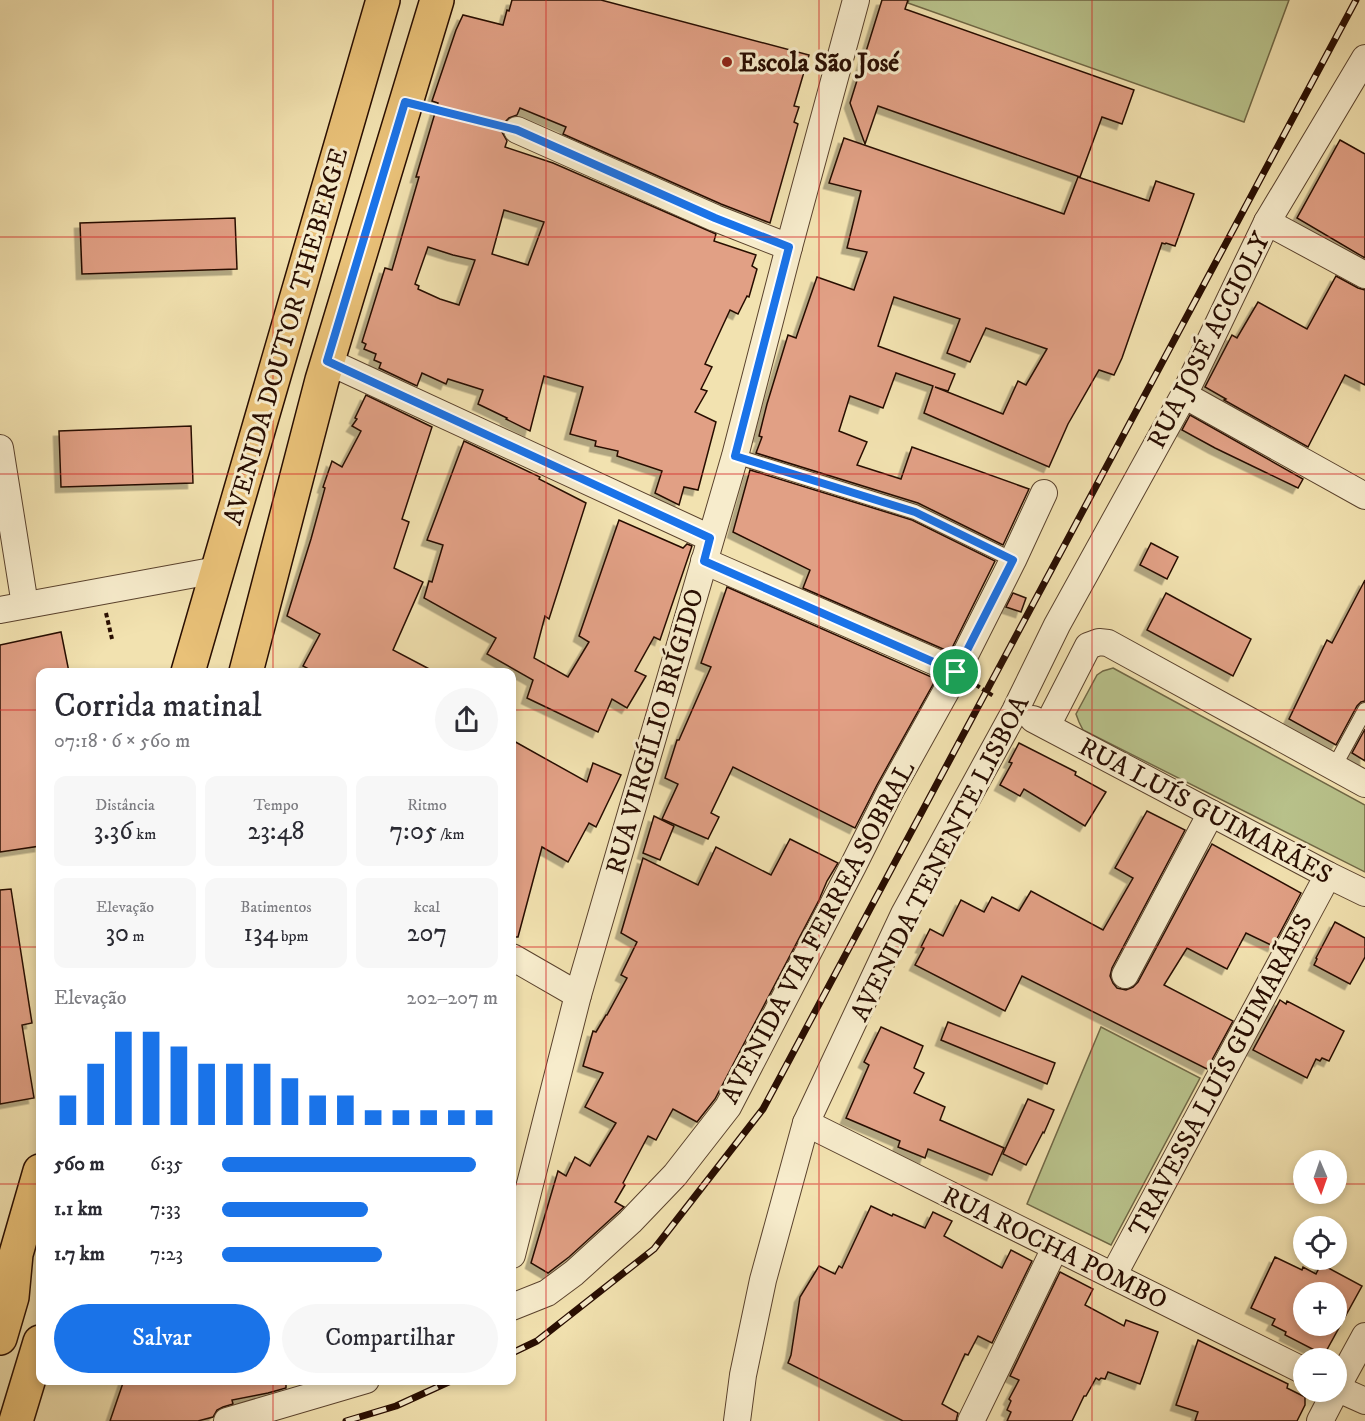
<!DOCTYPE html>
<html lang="pt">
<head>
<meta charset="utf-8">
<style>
	:root { --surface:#fff; --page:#f7f7f7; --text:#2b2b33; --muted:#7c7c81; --accent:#1a73e8 }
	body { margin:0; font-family:"IM FELL DW Pica",serif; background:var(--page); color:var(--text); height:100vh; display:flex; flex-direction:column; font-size:22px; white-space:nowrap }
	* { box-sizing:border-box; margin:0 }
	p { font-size:20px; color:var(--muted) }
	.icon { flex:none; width:33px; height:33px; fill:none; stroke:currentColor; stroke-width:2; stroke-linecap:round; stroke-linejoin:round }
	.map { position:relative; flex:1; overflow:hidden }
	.drawer { position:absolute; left:36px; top:668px; width:480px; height:717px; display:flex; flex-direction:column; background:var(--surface); border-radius:12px; box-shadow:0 3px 9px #0003 }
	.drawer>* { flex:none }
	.needle { width:39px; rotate:178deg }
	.controls { position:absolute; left:1293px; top:1150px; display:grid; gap:12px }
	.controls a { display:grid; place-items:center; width:54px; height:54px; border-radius:50%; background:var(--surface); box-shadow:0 3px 9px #0003; font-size:30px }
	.pin { position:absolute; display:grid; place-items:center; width:51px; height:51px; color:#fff; margin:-26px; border:3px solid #fff; border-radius:50%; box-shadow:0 2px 6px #0007 }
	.round { display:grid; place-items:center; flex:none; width:63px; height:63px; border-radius:32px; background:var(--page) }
	.overview { display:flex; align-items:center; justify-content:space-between; height:102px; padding:0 18px }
	h1 { font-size:33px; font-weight:600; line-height:45px }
	.stats { display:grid; grid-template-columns:repeat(3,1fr); gap:9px; height:102px; padding:6px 18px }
	.stats div { display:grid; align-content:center; border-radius:12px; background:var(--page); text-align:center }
	.stats b { font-size:26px; font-weight:600 }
	.stats small { font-size:16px; font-weight:400 }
	.stats p { font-size:16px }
	.chart { height:168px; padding:12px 18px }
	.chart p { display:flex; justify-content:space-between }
	.chart svg { width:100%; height:108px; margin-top:6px; stroke:var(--accent); stroke-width:6 }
	.cta { display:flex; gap:12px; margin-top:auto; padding:12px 18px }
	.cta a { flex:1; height:69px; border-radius:36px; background:var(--accent); color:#fff; font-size:24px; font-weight:600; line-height:69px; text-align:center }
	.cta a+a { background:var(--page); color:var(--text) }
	ul { padding:0 18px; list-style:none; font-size:20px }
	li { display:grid; grid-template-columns:96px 72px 1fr; align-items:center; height:45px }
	li i { height:15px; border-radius:8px; background:var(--accent) }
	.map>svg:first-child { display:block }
</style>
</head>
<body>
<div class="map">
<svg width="1365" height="1421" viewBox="0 0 1365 1421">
	<defs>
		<filter id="shadow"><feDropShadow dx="-5.5" dy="5.5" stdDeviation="0" flood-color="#0004"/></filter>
	</defs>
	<rect width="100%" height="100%" fill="#f2e2b0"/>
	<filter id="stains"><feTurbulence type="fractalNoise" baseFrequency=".00333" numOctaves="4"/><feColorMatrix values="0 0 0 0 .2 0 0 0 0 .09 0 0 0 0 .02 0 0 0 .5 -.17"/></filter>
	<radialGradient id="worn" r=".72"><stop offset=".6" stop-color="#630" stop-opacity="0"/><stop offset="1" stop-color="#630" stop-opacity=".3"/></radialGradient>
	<g fill="#b9c38c" stroke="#706846" stroke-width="1.5">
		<path d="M 909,0 L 1289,0 L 1244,122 L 908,3 Z"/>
		<path d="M 1113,668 L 1365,805 L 1365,872 L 1083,730 L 1079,722 L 1076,714 L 1097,675 L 1103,671 Z"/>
		<path d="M 1101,1027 L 1200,1078 L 1111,1245 L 1027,1204 Z"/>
	</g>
	<g fill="#e1a085" stroke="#280d01" stroke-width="1.5" fill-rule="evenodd" filter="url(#shadow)">
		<path d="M 512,0 L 601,0 L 809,55 L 794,106 L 799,107 L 794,122 L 798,124 L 770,223 L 721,204 L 563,134 L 566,127 L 520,108 L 517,115 L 509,118 L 503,124 L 502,132 L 507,141 L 505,147 L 553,163 L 716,234 L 714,241 L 756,255 L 752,266 L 757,269 L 749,297 L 747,296 L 738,314 L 730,310 L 705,364 L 712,367 L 701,389 L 707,391 L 695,412 L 716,422 L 698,490 L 684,487 L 679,505 L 655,493 L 662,471 L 617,456 L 618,451 L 595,446 L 596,441 L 570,434 L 583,387 L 544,376 L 530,431 L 506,419 L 507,418 L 478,404 L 483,390 L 448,379 L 446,384 L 422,373 L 417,386 L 379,368 L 381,363 L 374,360 L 376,354 L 364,349 L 366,344 L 362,342 L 385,268 L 392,270 L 419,177 L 416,177 L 438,103 L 432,101 L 456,30 L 463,15 L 503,25 L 507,10 L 509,11 ZM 504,210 L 544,222 L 528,265 L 492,254 ZM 428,247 L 453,255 L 475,260 L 459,305 L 440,299 L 418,289 L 419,286 L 415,284 Z"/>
		<path d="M 882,0 L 908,0 L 905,9 L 1134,90 L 1122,124 L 1102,117 L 1080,177 L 878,106 L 865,144 L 850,103 Z"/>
		<path d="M 844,138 L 1064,214 L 1078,177 L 1149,201 L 1156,181 L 1194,194 L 1175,246 L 1166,243 L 1165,244 L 1162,243 L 1122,358 L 1114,375 L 1099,370 L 1068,424 L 1049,467 L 924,413 L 933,386 L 896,373 L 883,408 L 850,396 L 839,431 L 867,442 L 857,465 L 901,479 L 912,447 L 1029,489 L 1003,545 L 918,503 L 756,453 L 762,437 L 759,436 L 767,404 L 788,335 L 796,338 L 817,277 L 854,290 L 867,252 L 847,248 L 861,191 L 829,183 ZM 894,297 L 960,319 L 947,353 L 970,362 L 986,328 L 1047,349 L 1026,385 L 1018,381 L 1003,414 L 935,387 L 948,391 L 955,374 L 878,346 Z"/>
		<path d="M 1340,140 L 1365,154 L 1365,258 L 1297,218 Z"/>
		<path d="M 235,218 L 237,269 L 82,274 L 80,223 Z"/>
		<path d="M 1336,276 L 1358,288 L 1365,290 L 1365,385 L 1345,375 L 1308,447 L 1224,400 L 1226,399 L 1205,387 L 1232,335 L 1237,338 L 1258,302 L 1307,329 Z"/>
		<path d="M 366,395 L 432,427 L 402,519 L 409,522 L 394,568 L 423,582 L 393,650 L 435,672 L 314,672 L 303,666 L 320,634 L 287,616 L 311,539 L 325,488 L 323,487 L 332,461 L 342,467 L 361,431 L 352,426 L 357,419 L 355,418 Z"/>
		<path d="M 1190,415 L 1303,479 L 1298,488 L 1215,448 L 1182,430 Z"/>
		<path d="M 191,426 L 193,483 L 61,487 L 59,431 Z"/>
		<path d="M 464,441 L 540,477 L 539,479 L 586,503 L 549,619 L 545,616 L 534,658 L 568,677 L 589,642 L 579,636 L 619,520 L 683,548 L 687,544 L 692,546 L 660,640 L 654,637 L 635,671 L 646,676 L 627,708 L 612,699 L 598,732 L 527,698 L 533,680 L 487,654 L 496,638 L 424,598 L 429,581 L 432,582 L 443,545 L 427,540 Z"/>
		<path d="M 750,470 L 912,520 L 995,561 L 950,652 L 803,588 L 810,570 L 733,532 Z"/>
		<path d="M 1151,543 L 1178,557 L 1167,579 L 1140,565 Z"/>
		<path d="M 1365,580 L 1365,701 L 1361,702 L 1357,706 L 1336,745 L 1289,719 L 1327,640 L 1332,643 Z"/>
		<path d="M 727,587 L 936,679 L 877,785 L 855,828 L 733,767 L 711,813 L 719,817 L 708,839 L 662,819 L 678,784 L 665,778 L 677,740 L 679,740 L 711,667 L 701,663 Z"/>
		<path d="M 1013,593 L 1026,598 L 1021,612 L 1006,607 Z"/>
		<path d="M 1166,593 L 1251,639 L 1233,676 L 1147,630 Z"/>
		<path d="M 61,632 L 69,672 L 40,672 L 40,846 L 0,852 L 0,645 Z"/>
		<path d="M 1365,729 L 1365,761 L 1352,753 Z"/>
		<path d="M 512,740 L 587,782 L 593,763 L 621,775 L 596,827 L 589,823 L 568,862 L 542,847 L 518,937 L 512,937 Z"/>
		<path d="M 1019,743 L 1076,772 L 1075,775 L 1106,792 L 1085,826 L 1024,789 L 1020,796 L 1000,785 L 1012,763 L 1009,762 Z"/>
		<path d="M 1147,811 L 1185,830 L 1112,968 L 1110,976 L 1113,983 L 1117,988 L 1126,990 L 1133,987 L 1138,982 L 1212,844 L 1301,893 L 1273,946 L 1246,933 L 1227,969 L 1187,948 L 1164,985 L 1233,1021 L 1207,1069 L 1022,976 L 1005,1011 L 915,965 L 924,948 L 921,947 L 930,929 L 943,936 L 961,900 L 984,912 L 992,897 L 1019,911 L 1031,891 L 1103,930 L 1133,878 L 1115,868 Z"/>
		<path d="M 654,816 L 674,826 L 660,860 L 643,853 Z"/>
		<path d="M 790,839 L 838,863 L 827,881 L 819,900 L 715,1099 L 697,1122 L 673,1109 L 656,1140 L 648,1136 L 623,1183 L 625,1185 L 615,1202 L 624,1207 L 569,1257 L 548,1273 L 531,1263 L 558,1171 L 566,1176 L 575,1157 L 590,1166 L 616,1123 L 585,1107 L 603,1073 L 583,1066 L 593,1031 L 596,1032 L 606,1015 L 607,1015 L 627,978 L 621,975 L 637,942 L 621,933 L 643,858 L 698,885 L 716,847 L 771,875 Z"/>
		<path d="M 11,889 L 32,1023 L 22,1025 L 34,1098 L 0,1104 L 0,890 Z"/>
		<path d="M 1335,922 L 1365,938 L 1365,957 L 1350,984 L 1314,965 L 1317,959 L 1316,958 Z"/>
		<path d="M 1280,1000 L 1286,1004 L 1287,1001 L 1344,1031 L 1329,1061 L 1322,1058 L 1320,1061 L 1316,1059 L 1307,1078 L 1253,1050 Z"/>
		<path d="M 948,1022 L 1055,1063 L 1047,1084 L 941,1040 Z"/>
		<path d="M 881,1027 L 923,1046 L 914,1068 L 924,1073 L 914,1093 L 945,1107 L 940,1120 L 1004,1148 L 992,1175 L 928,1149 L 925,1158 L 898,1147 L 900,1141 L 846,1118 L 869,1065 L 864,1062 Z"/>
		<path d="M 1028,1099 L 1054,1110 L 1044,1133 L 1043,1132 L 1026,1165 L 1003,1154 Z"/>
		<path d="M 871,1206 L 892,1216 L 893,1214 L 925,1228 L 933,1212 L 952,1221 L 944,1236 L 1002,1268 L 1011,1250 L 1032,1261 L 992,1343 L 978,1336 L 968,1355 L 965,1354 L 942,1404 L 958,1413 L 956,1421 L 903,1421 L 788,1363 L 791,1355 L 800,1297 L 819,1266 L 835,1274 L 839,1266 L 842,1268 Z"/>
		<path d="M 1275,1257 L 1302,1270 L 1303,1267 L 1316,1274 L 1321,1264 L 1362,1286 L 1324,1355 L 1285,1335 L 1286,1332 L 1272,1325 L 1275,1319 L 1251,1308 ZM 1304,1293 L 1336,1293 L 1336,1326 L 1304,1326 Z"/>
		<path d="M 1060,1272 L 1093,1289 L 1085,1305 L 1124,1326 L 1126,1320 L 1158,1332 L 1143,1376 L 1140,1384 L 1108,1372 L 1105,1379 L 1101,1378 L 1099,1380 L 1096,1378 L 1086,1396 L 1084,1396 L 1072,1421 L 1007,1421 L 1011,1412 L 1007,1410 L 1011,1401 L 1009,1399 L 1019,1380 L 1010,1376 Z"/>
		<path d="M 1198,1340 L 1288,1384 L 1287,1388 L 1305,1397 L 1305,1405 L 1297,1421 L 1195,1421 L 1198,1412 L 1176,1405 Z"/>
		<path d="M 124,1380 L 286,1380 L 286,1388 L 268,1393 L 232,1400 L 233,1404 L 223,1407 L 217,1410 L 213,1417 L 198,1421 L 110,1421 Z"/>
	</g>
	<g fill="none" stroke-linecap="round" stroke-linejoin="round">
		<defs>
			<g id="service">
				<path d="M 735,456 L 915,512 L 1013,560"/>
				<path d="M 1334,767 L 1365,710"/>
			</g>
			<g id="minor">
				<path d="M 517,130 L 715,218 L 789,247"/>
				<path d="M 1267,222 L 1365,275"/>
				<path d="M 327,361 L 710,538"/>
				<path d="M 1184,395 L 1365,496"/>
				<path d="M 0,448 L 25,605"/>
				<path d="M 704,561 L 956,671"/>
				<path d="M 0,610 L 217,570"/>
				<path d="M 1033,719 L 1328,875 L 1365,893"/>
				<path d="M 1047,726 L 1088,646 L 1099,642 L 1108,643 L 1365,784"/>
				<path d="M 512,957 L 578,995"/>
				<path d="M 1125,975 L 1211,813"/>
				<path d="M 806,1123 L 1304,1371"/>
				<path d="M 512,1255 L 578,995 L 735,456 L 789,247 L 856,0"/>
				<path d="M 1113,1276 L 1328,875"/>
				<path d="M 512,1307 L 547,1293 L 574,1273 L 630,1222 L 675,1175 L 728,1107 L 853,866 L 890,792 L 954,677 L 1013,560 L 1044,493"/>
				<path d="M 1336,1388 L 1365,1401"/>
				<path d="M 1336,1389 L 1365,1336"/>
				<path d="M 227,1421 L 366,1380"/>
				<path d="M 737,1421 L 743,1375 L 763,1280 L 806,1123 L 904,914 L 1015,711 L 1057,625 L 1184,395 L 1267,222 L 1365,58"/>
				<path d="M 971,1421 L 1055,1248"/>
				<path d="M 1320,1421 L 1335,1392"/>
			</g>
			<g id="primary">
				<path d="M 188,672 L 383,0"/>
				<path d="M 246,672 L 322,380 L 437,0"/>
				<path d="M 0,1338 L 12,1297 L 16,1254 L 40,1171"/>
				<path d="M 16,1421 L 40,1342"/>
			</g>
		</defs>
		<use href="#service" stroke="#5a422d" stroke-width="16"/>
		<use href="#minor" stroke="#5a422d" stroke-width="28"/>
		<use href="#primary" stroke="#280d01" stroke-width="36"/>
		<g stroke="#280d01" stroke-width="4" stroke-dasharray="4.5 3" stroke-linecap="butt">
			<path d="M 432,109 L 495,125"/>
			<path d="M 106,613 L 112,639"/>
			<path d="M 976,685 L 995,697"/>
		</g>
		<use href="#service" stroke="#f7eccc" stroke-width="14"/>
		<use href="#minor" stroke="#f7eccc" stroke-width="26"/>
		<use href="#primary" stroke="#e9c178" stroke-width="33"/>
		<defs>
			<g id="rail">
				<path d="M 512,1353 L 537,1341 L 654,1249 L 763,1109 L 1356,0"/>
				<path d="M 346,1421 L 396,1406 L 453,1380"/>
			</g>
		</defs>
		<use href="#rail" stroke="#280d01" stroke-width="7"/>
		<use href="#rail" stroke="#f7eccc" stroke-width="4.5" stroke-dasharray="14" stroke-linecap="butt"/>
	</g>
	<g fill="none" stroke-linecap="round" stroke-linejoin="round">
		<defs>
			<path id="route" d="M 405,102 L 517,130 L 715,218 L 789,247 L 735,456 L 915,512 L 1013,560 L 956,672 L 704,561 L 710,538 L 327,361 Z"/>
		</defs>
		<use href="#route" stroke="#fff" stroke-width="12"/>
		<use href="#route" stroke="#1a73e8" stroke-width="8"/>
	</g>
	<path fill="none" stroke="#d62828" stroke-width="1.5" stroke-opacity="0.55" d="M 273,0 L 273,672M 546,0 L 546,1421M 819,0 L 819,1421M 1092,0 L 1092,1421M 0,237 L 1365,237M 0,474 L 1365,474M 0,710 L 40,710M 512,710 L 1365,710M 0,947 L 40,947M 512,947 L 1365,947M 0,1184 L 40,1184M 512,1184 L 1304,1184M 1336,1184 L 1365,1184M 273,1380 L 273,1421"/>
	<circle fill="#8f2418" stroke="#f7eccc" stroke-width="2" cx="727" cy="62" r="6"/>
	<g text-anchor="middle" stroke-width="6" stroke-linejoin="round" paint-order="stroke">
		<g font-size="26" font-weight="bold" fill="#280d01" stroke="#f7eccc" text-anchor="start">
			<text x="739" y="71">Escola São José</text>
		</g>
		<g font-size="26" fill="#280d01" stroke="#f7eccc">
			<text transform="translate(285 336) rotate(-74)" y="9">AVENIDA DOUTOR THEBERGE</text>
			<text transform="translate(1208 340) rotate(-63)" y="9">RUA JOSÉ ACCIOLY</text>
			<text transform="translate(654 731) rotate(-74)" y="9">RUA VIRGÍLIO BRÍGIDO</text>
			<text transform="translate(1206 810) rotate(28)" y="9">RUA LUÍS GUIMARÃES</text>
			<text transform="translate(939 858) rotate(-63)" y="9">AVENIDA TENENTE LISBOA</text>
			<text transform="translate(817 932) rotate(-62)" y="9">AVENIDA VIA FERREA SOBRAL</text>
			<text transform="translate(1220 1075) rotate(-62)" y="9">TRAVESSA LUÍS GUIMARÃES</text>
			<text transform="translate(1055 1247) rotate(26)" y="9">RUA ROCHA POMBO</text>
		</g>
	</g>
	<rect width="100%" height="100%" filter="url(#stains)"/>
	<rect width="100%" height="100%" fill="url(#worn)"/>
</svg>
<div class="controls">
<a><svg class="needle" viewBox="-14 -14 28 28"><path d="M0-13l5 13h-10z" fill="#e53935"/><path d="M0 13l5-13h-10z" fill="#7c7c81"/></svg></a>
<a><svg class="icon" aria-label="locate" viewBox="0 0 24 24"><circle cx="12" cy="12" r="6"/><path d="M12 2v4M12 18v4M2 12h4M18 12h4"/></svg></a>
<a>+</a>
<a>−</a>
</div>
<div class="pin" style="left:956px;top:672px;background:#1e9e55"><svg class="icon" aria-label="arrive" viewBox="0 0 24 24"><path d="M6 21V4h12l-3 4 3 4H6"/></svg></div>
<section class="drawer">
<div class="overview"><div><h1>Corrida matinal</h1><p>07:18 · 6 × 560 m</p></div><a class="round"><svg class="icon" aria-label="share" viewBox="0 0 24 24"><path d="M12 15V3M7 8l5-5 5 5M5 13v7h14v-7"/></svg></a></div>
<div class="stats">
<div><p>Distância</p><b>3.36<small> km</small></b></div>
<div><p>Tempo</p><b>23:48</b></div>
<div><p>Ritmo</p><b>7:05<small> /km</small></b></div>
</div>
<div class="stats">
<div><p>Elevação</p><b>30<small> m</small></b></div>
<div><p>Batimentos</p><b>134<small> bpm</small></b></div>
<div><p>kcal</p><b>207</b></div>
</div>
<div class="chart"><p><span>Elevação</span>202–207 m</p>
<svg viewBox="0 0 160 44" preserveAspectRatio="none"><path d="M5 44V32M15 44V19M25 44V6M35 44V6M45 44V12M55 44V19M65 44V19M75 44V19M85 44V25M95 44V32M105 44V32M115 44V38M125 44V38M135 44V38M145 44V38M155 44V38"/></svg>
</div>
<ul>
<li><b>560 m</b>6:35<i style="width:92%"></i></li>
<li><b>1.1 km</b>7:33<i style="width:53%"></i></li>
<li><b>1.7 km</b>7:23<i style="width:58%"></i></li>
</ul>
<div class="cta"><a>Salvar</a><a>Compartilhar</a></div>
</section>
</div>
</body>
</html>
